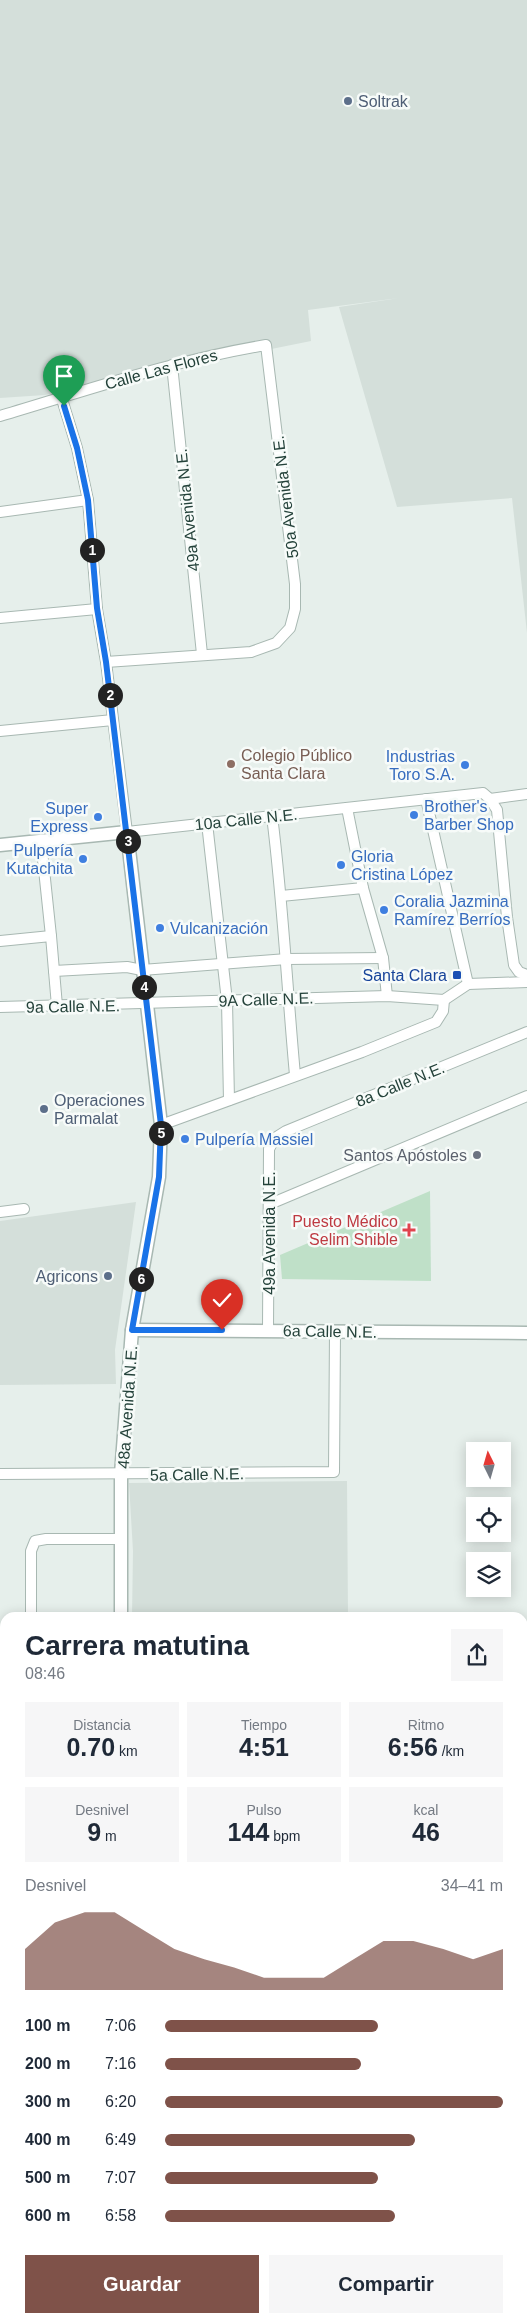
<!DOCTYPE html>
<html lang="es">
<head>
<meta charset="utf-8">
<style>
	:root { --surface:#fff; --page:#f6f6f7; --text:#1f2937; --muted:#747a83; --accent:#7f5249 }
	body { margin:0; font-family:Helvetica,sans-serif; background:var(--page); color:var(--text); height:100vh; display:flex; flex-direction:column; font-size:19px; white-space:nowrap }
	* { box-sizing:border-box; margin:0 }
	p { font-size:16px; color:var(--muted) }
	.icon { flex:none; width:28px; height:28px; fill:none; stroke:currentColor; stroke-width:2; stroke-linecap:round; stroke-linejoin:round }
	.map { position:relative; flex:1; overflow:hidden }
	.panel { position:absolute; left:0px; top:1612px; width:528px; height:711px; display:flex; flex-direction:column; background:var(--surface); border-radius:15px 15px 0 0; box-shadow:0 2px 12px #0003 }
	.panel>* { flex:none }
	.needle { width:32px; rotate:355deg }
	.fabs { position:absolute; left:466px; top:1442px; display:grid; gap:10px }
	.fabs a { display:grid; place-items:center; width:45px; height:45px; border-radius:0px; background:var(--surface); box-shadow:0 2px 12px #0003; font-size:25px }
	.pin { position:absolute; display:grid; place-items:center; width:42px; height:42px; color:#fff; margin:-51px -21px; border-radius:50% 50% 50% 0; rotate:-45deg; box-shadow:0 0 5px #0007 }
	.pin .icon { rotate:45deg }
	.km { position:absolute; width:25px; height:25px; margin:-12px; border-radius:50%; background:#222; color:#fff; font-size:14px; line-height:25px; text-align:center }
	.round { display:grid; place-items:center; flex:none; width:52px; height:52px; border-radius:0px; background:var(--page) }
	.overview { display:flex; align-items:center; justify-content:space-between; height:85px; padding:0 25px }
	h1 { font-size:28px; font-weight:700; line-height:38px }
	.stats { display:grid; grid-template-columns:repeat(3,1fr); gap:8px; height:85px; padding:5px 25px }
	.stats div { display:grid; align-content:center; border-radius:0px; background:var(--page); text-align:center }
	.stats b { font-size:25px; font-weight:700 }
	.stats small { font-size:14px; font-weight:400 }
	.stats p { font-size:14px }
	.chart { height:140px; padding:10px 25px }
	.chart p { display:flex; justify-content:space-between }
	.chart svg { width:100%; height:90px; margin-top:5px; fill:var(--accent); opacity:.7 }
	.cta { display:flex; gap:10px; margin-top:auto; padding:10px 25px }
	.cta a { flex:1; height:58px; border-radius:0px; background:var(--accent); color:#fff; font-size:20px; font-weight:700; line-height:58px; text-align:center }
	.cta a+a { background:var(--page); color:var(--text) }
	ul { padding:0 25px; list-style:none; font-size:16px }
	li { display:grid; grid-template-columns:80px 60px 1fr; align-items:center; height:38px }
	li i { height:12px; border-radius:6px; background:var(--accent) }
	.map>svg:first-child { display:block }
</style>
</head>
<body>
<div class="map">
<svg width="527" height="2323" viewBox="0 0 527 2323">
	<rect width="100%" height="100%" fill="#e6efeb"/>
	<g fill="#d4dfda">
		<path d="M 0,0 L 527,0 L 527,633 L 512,498 L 397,507 L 339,307 L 399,298 L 308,310 L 311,341 L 45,395 L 0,398 Z"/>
		<path d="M 136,1202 L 115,1350 L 116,1384 L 0,1385 L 0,1221 Z"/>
		<path d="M 347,1481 L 348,1617 L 132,1617 L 133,1551 L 129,1483 Z"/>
	</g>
	<path fill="#bfe0c8" d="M 430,1191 L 431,1281 L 282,1279 L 280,1255 Z"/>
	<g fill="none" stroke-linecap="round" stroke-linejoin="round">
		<defs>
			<g id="minor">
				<path d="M 172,365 L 202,654"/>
				<path d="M 61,396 L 77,448 L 88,500 L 97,609 L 106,662 L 127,832 L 483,793 L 490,799 L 497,810 L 507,917 L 514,965 L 519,972 L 527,975"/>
				<path d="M 0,416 C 88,390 175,360 266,345 L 295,584 L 295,609 L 290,628 L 276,643 L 251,652 L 106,662"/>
				<path d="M 0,512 L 88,500"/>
				<path d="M 0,618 L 97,609"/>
				<path d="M 0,731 L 113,720"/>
				<path d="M 426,799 L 468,984"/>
				<path d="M 490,799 L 527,794"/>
				<path d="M 347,808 L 363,888 L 383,958 L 387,996"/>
				<path d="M 272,816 C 283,902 287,989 295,1075"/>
				<path d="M 207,823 L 227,1001 L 229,1100"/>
				<path d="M 41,841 L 51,936"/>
				<path d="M 281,896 L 363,888"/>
				<path d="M 0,941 L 51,936 L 54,971 L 127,967 L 142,970 L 287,959 L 383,958"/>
				<path d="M 54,971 L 57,1006"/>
				<path d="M 0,1007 L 387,996 L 444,1000 L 468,984 L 527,982"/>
				<path d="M 161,1125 L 362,1052 L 436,1022 L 443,1011 L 444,1000"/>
				<path d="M 270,1204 L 527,1096"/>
				<path d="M 0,1212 L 24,1209"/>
				<path d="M 268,1331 L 269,1149 L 275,1138 L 286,1131 L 527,1032"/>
				<path d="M 0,1474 L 334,1472 L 335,1331"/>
				<path d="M 31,1618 L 31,1551 L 35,1541 L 46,1539 L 122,1539"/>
				<path d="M 0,1691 L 5,1691"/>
				<path d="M 0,1941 L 5,1941"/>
				<path d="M 522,1943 L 527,1943"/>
				<path d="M 0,2082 L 5,2082"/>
				<path d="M 522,2083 L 527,2083"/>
				<path d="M 0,2173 L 5,2173"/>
				<path d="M 522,2226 L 527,2227"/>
				<path d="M 0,2259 L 5,2260"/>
				<path d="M 128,2319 L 128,2323"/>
				<path d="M 280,2323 L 280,2319"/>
				<path d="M 421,2323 L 421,2319"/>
			</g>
			<g id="tertiary">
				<path d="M 0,845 L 127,832 L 161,1125 L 159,1177 L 132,1330 L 121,1474 L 121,1618"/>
				<path d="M 132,1330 L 527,1333"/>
				<path d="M 0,1792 L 5,1792"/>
				<path d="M 522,1794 L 527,1794"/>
			</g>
			<g id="trunk">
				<path d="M 0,1753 L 5,1753"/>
				<path d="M 522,1756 L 527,1756"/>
				<path d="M 0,1768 L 5,1768"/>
				<path d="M 522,1772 L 527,1772"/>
			</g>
		</defs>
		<use href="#minor" stroke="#a8b8b2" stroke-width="12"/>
		<use href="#tertiary" stroke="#a8b8b2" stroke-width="15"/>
		<use href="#trunk" stroke="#c2cac8" stroke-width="18"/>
		<use href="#minor" stroke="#fff" stroke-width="10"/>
		<use href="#tertiary" stroke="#fff" stroke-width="12"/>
		<use href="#trunk" stroke="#4c8a7c" stroke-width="15"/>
	</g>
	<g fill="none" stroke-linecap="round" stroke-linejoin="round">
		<defs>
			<path id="route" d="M 64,406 L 77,448 L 88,500 L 97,608 L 106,662 L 161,1125 L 159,1177 L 132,1330 L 222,1330"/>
		</defs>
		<use href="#route" stroke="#fff" stroke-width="10"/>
		<use href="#route" stroke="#1a73e8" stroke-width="6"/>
	</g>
	<g fill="#5c6f8a" stroke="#f7fbf9" stroke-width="2">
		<circle cx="348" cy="101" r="5"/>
		<circle cx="44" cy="1109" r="5"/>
		<circle cx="108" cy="1276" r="5"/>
	</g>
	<circle fill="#8d6e63" stroke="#f7fbf9" stroke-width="2" cx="231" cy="764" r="5"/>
	<g fill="#3f7fe0" stroke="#f7fbf9" stroke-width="2">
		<circle cx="465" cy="765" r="5"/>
		<circle cx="414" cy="815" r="5"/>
		<circle cx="98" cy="817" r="5"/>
		<circle cx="83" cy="859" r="5"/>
		<circle cx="341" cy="865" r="5"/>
		<circle cx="384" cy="910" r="5"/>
		<circle cx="160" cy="928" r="5"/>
		<circle cx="185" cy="1139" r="5"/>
	</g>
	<rect fill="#1a4fb4" stroke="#f7fbf9" stroke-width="2" x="452" y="970" width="10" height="10" rx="2.5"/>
	<circle fill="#6b7280" stroke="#f7fbf9" stroke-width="2" cx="477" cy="1155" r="5"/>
	<path fill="#e0444e" stroke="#f7fbf9" stroke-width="2" d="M406.5 1222.5h5v5h5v5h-5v5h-5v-5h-5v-5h5z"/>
	<g text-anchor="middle" stroke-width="5" stroke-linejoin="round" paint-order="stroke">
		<g font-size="16" fill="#4e5e75" stroke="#f7fbf9" text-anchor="start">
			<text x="358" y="107">Soltrak</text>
			<text x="54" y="1106">Operaciones<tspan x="54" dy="18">Parmalat</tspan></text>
			<text x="98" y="1282" text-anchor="end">Agricons</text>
		</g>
		<g font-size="16" fill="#24423a" stroke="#f7fbf9">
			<text transform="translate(161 369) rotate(-15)" y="6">Calle Las Flores</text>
			<text transform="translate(285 497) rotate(-97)" y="6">50a Avenida N.E.</text>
			<text transform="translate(187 510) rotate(-96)" y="6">49a Avenida N.E.</text>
			<text transform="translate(246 819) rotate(-6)" y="6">10a Calle N.E.</text>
			<text transform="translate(266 999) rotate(-2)" y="6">9A Calle N.E.</text>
			<text transform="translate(73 1006) rotate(-1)" y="6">9a Calle N.E.</text>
			<text transform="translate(400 1084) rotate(-22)" y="6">8a Calle N.E.</text>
			<text transform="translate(269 1233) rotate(-90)" y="6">49a Avenida N.E.</text>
			<text transform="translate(330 1331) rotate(1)" y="6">6a Calle N.E.</text>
			<text transform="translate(127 1407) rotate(-86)" y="6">48a Avenida N.E.</text>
			<text transform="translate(197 1474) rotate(-1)" y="6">5a Calle N.E.</text>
		</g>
		<g font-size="16" fill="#785e54" stroke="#f7fbf9" text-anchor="start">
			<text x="241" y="761">Colegio Público<tspan x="241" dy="18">Santa Clara</tspan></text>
		</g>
		<g font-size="16" fill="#366cbe" stroke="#f7fbf9" text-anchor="start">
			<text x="455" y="762" text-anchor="end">Industrias<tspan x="455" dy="18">Toro S.A.</tspan></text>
			<text x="424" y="812">Brother's<tspan x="424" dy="18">Barber Shop</tspan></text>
			<text x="88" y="814" text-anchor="end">Super<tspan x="88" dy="18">Express</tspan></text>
			<text x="73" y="856" text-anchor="end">Pulpería<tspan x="73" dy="18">Kutachita</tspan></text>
			<text x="351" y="862">Gloria<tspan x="351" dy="18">Cristina López</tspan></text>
			<text x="394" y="907">Coralia Jazmina<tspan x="394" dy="18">Ramírez Berríos</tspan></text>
			<text x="170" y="934">Vulcanización</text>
			<text x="195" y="1145">Pulpería Massiel</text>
		</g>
		<g font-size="16" fill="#164399" stroke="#f7fbf9" text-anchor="end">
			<text x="447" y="981">Santa Clara</text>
		</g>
		<g font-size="16" fill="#5b616d" stroke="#f7fbf9" text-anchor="end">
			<text x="467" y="1161">Santos Apóstoles</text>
		</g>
		<g font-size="16" fill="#be3a42" stroke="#f7fbf9" text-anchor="end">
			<text x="398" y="1227">Puesto Médico<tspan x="398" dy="18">Selim Shible</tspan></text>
		</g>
	</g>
</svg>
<div class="fabs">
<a><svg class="needle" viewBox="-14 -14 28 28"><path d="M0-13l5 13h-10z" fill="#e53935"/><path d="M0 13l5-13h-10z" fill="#747a83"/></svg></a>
<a><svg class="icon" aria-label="locate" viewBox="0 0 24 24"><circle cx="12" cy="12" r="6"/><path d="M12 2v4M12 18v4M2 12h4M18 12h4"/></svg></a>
<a><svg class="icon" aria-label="layers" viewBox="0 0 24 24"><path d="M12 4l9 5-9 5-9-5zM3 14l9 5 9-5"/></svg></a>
</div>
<div class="pin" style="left:64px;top:406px;background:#1e9e55"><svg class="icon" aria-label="arrive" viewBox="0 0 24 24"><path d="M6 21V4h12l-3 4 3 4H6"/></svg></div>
<div class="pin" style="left:222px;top:1330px;background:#d93025"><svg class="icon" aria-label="check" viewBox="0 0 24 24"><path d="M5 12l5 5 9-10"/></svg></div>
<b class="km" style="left:92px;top:550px">1</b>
<b class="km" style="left:110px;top:695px">2</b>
<b class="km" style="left:128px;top:841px">3</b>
<b class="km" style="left:144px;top:987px">4</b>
<b class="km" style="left:161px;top:1133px">5</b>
<b class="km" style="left:141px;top:1279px">6</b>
<section class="panel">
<div class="overview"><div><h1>Carrera matutina</h1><p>08:46</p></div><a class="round"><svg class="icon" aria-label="share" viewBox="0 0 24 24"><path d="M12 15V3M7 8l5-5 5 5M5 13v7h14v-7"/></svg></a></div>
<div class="stats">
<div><p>Distancia</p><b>0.70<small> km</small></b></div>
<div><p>Tiempo</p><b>4:51</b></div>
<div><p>Ritmo</p><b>6:56<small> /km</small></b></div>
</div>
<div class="stats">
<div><p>Desnivel</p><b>9<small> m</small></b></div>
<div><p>Pulso</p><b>144<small> bpm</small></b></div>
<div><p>kcal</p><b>46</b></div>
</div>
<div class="chart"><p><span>Desnivel</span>34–41 m</p>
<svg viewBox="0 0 160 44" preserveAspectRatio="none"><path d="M0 44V24L10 11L20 6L30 6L40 15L50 24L60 29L70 33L80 38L90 38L100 38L110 29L120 20L130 20L140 24L150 29L160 24V44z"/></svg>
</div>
<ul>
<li><b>100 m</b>7:06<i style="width:63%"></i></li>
<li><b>200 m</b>7:16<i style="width:58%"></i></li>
<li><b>300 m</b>6:20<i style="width:100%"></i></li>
<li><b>400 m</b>6:49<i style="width:74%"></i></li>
<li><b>500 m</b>7:07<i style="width:63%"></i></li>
<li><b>600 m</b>6:58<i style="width:68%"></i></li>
</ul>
<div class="cta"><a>Guardar</a><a>Compartir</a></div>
</section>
</div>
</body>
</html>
